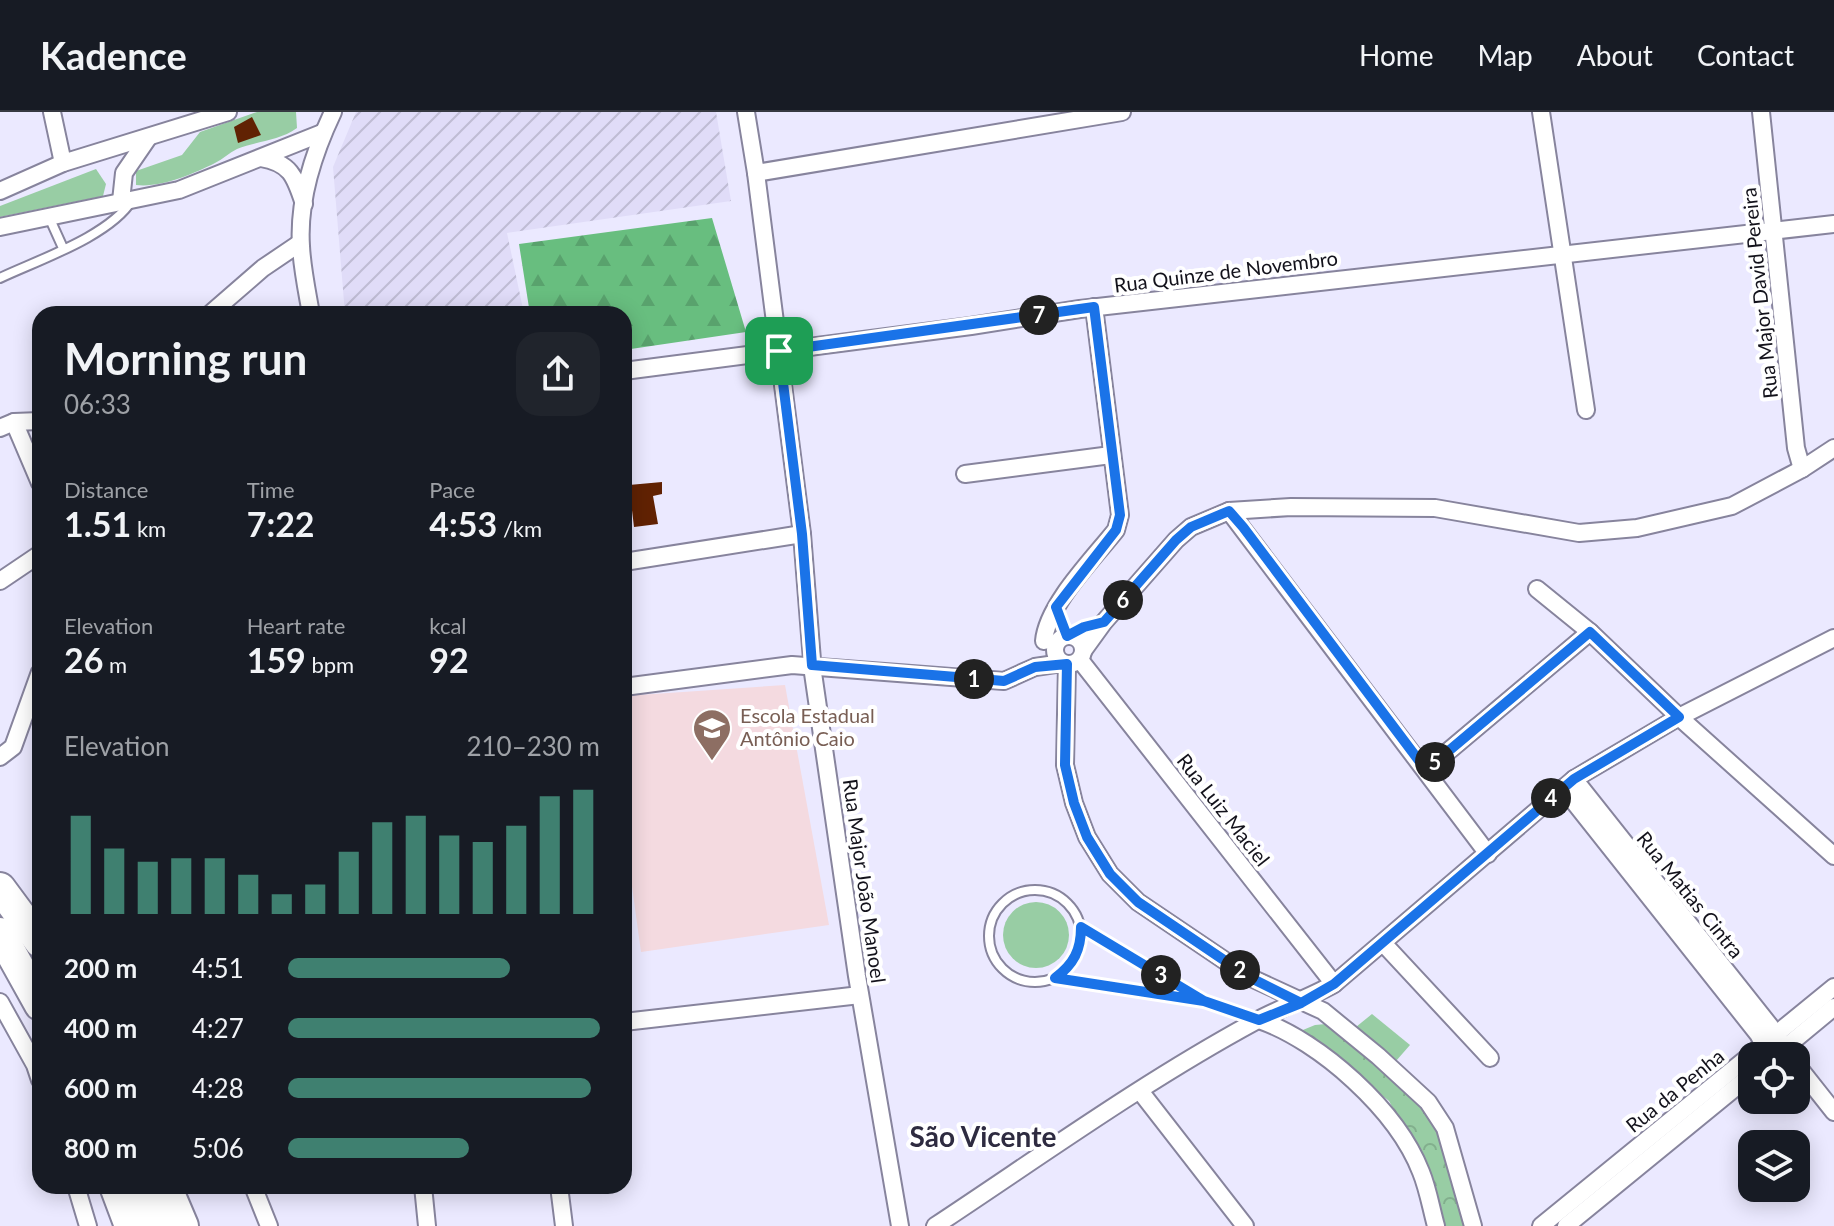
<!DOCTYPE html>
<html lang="en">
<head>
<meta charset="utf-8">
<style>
	:root { --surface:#171b24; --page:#20242c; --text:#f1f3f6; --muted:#9ea1a6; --line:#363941; --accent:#3f8070 }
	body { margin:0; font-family:Lato,sans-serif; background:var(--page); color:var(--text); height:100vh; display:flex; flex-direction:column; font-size:30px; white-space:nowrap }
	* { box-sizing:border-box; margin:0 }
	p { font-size:26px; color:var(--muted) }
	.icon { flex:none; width:44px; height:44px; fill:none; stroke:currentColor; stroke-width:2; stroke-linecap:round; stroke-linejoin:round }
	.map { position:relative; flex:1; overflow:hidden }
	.side { position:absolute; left:32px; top:194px; width:600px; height:888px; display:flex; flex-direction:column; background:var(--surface); border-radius:24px; box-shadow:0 4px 20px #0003 }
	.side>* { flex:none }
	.controls { position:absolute; left:1738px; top:930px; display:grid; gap:16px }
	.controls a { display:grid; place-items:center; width:72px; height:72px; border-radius:16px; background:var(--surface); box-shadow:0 4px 20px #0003; font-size:40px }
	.pin { position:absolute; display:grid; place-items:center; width:68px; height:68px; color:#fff; margin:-34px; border-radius:16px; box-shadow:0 4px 12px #0006 }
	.km { position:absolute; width:40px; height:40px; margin:-20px; border-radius:50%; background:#222; color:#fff; font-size:22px; line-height:40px; text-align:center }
	.round { display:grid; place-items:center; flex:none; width:84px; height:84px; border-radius:24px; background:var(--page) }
	.head { display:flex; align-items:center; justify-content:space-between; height:136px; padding:0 32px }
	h1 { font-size:44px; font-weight:700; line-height:60px }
	.stats { display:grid; grid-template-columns:repeat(3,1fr); gap:12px; height:136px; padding:8px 32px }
	.stats div { display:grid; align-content:center }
	.stats b { font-size:34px; font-weight:700 }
	.stats small { font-size:22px; font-weight:400 }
	.stats p { font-size:22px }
	.chart { height:224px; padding:16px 32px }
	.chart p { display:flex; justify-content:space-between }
	.chart svg { width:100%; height:144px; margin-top:8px; stroke:var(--accent); stroke-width:6 }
	ul { padding:0 32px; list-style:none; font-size:26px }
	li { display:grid; grid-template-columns:128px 96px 1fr; align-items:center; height:60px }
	li i { height:20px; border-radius:10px; background:var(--accent) }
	header { display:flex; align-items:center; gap:48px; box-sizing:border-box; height:112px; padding:0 40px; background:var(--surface); border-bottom:2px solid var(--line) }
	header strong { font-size:38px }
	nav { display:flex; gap:44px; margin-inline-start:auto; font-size:28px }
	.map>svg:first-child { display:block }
</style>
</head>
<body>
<header>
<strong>Kadence</strong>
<nav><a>Home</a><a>Map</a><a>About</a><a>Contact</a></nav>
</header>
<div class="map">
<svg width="1834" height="1114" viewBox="0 0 1834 1114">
	<defs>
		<pattern id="industrial-furrows" width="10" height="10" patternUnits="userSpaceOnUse" patternTransform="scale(2)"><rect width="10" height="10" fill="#e0dcf8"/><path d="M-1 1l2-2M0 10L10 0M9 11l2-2" fill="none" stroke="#bfbcd4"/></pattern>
		<pattern id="forest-firs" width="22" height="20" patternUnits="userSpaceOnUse" patternTransform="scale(2)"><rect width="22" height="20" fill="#68be7f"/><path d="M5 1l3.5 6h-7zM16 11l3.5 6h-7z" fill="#59a26d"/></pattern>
		<pattern id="park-crowns" width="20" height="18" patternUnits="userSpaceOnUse" patternTransform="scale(2)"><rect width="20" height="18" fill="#98cda4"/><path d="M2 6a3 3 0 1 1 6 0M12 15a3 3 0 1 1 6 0" fill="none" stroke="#82af8d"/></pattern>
	</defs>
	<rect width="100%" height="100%" fill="#ebe9ff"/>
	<path fill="url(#industrial-furrows)" d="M 356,0 L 716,0 L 731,89 L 507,121 L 523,197 L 486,202 L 345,202 L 333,55 Z"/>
	<path fill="#f4dae0" d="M 785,573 L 829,813 L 641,840 L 624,716 L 624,584 Z"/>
	<g fill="#98cda4">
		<path d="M 257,0 L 296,0 L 297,16 C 279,29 257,29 237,37 C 229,41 223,47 215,51 C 193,62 161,76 136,73 L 136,59 L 182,43 L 200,20 Z"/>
		<path d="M 96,57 L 106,72 L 103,84 L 0,105 L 0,94 Z"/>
		<circle cx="1036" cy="823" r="33"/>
		<path d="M 1372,902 L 1410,933 L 1396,949 L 1356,915 Z"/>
	</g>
	<path fill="url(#forest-firs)" d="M 712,106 L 746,220 L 624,238 L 624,202 L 530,202 L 519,132 Z"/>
	<path fill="url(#park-crowns)" d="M 1326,912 L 1413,983 L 1439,1021 L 1467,1114 L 1439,1114 L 1418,1043 L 1389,989 L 1344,952 L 1298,920 L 1315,913 Z"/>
	<g fill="#612203">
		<path d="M 252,5 L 261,23 L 238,31 L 234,15 Z"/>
		<path d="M 662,370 L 662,382 L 653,384 L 658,412 L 634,415 L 629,373 Z"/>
	</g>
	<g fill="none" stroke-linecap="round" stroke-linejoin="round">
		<defs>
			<g id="lane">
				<path d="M 49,105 L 63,136"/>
				<path d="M 0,166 C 38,148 110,124 132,88"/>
				<circle cx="1035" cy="824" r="46"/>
				<path d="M 1081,815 L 1200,886"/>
				<path d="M 1056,866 L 1204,889 L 1257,907"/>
			</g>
			<g id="street">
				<path d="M 52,0 L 63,51"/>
				<path d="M 746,0 L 756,61 L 802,422 L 813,561 L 857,864 L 900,1114"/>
				<path d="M 1541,0 L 1586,298"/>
				<path d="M 1761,0 L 1796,336 L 1802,357"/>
				<path d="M 261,46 C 291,51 295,65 304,92"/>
				<path d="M 756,61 L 1122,0"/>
				<path d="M 0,79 L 63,51 L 228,0"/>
				<path d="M 121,89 L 124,61 L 148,26"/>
				<path d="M 0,115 L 179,78 L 322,21"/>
				<path d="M 210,202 L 263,156 L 300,131"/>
				<path d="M 311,202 C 307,179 302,156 301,134 C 298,89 314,40 333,0"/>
				<path d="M 624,259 L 971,214 L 1080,197 L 1834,112"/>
				<path d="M 14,310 L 40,371"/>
				<path d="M 0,316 L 14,310 L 40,309"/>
				<path d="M 965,362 L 1111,343"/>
				<path d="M 1229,399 L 1488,742"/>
				<path d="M 624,450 L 802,422"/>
				<path d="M 0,469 L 40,442"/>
				<path d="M 1537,477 L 1590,520 L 1679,605 L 1834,744"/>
				<circle cx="1069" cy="538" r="14"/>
				<path d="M 1044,529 C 1047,493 1093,447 1116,418 L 1120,403 L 1094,195"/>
				<path d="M 1083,539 L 1104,510 L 1176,428 L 1191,415 L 1229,399 L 1291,395 L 1435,396 L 1579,421 L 1637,416 L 1732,394 L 1802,357 L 1834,336"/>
				<path d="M 1080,548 L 1334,872"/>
				<path d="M 1067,552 L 1065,653 L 1074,691 L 1087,725 L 1110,762 L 1138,790 L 1249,865 L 1323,899 L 1378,944 L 1428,990 L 1445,1016 L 1473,1114"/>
				<path d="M 624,575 L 792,553 L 1004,569 L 1035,555 L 1062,551"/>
				<path d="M 0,645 L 13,635 L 40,560"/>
				<path d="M 1426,658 L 1590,520"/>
				<path d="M 1574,667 L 1770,914 L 1790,944"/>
				<path d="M 1563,676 L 1758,922 L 1770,944"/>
				<path d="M 1383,831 L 1490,946"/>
				<path d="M 0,890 L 35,953 L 40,968"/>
				<path d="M 1259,908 C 1320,929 1397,998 1421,1060 C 1428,1077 1431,1096 1436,1114"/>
				<path d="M 624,910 L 860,883"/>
				<path d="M 1776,943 L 1834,895"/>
				<path d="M 1796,952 L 1834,1000"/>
				<path d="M 1140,979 L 1245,1114"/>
				<path d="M 76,1074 L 88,1114"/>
				<path d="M 253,1074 L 269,1114"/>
				<path d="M 423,1074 L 427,1114"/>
				<path d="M 559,1074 L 564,1114"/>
				<path d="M 935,1114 C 1041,1044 1145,969 1256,909 C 1282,895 1309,886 1334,872 L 1574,667 L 1679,605 L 1834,526"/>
				<path d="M 1541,1114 L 1834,875"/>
				<path d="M 1566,1114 L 1752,962"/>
			</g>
			<g id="highway">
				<path d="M 0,776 L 40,830"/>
				<path d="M 0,821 L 40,893"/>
				<path d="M 115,1074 L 130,1114"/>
				<path d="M 142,1074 L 159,1114"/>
				<path d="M 166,1074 L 183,1114"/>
			</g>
		</defs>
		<use href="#lane" stroke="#87849d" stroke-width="12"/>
		<use href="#street" stroke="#87849d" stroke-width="20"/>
		<use href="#highway" stroke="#87849d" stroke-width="34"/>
		<use href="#lane" stroke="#fff" stroke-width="8"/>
		<use href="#street" stroke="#fff" stroke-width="16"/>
		<use href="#highway" stroke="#fff" stroke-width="30"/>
	</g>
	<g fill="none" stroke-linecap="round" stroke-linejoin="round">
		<defs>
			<path id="route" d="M 779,239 L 802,422 L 812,553 L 1004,569 L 1035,555 L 1067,552 L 1065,653 L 1074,691 L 1087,725 L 1110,762 L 1138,790 L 1249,865 L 1301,891 L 1259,908 L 1204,889 L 1055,866 C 1074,852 1081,838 1081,815 L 1204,889 L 1259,908 L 1301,891 L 1334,872 L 1574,667 L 1679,605 L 1590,520 L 1426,658 L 1243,415 L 1229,399 L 1191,415 L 1176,428 L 1104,510 L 1084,515 L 1067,524 L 1056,495 L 1116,418 L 1120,403 L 1094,195 L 779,239"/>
		</defs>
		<use href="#route" stroke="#fff" stroke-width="16"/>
		<use href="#route" stroke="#1a73e8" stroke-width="10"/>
	</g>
	<defs>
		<symbol id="school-pin" viewBox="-11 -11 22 30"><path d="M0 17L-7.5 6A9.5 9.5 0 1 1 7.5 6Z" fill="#8d6e63" stroke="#fff"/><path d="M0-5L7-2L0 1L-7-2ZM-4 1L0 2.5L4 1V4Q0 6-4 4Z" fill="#fff"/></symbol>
	</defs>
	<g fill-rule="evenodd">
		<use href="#school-pin" x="690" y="594" width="44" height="60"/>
	</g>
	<g text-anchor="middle" stroke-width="8" stroke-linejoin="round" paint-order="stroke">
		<g font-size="20" fill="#13121b" stroke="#fff">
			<text transform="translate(1226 160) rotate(-7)" y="7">Rua Quinze de Novembro</text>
			<text transform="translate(1760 181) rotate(-96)" y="7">Rua Major David Pereira</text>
			<text transform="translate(1223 698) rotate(52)" y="7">Rua Luiz Maciel</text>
			<text transform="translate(864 769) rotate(82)" y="7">Rua Major João Manoel</text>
			<text transform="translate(1690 783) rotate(51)" y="7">Rua Matias Cintra</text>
			<text transform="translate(1675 979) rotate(-39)" y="7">Rua da Penha</text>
		</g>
		<g font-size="20" fill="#785e54" stroke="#fff" text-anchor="start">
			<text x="740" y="611">Escola Estadual<tspan x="740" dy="23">Antônio Caio</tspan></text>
		</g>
		<g font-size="28" font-weight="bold" fill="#2e2b40" stroke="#fff">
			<text x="983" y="1035">São Vicente</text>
		</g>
	</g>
</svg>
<div class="controls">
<a><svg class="icon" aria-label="locate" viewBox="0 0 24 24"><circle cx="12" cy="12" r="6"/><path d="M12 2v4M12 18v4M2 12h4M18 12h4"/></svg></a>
<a><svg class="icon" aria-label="layers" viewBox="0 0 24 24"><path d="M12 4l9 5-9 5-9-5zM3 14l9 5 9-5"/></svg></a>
</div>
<div class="pin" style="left:779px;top:239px;background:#1e9e55"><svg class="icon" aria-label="arrive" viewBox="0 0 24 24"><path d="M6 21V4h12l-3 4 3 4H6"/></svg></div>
<b class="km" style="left:974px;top:567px">1</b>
<b class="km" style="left:1240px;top:858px">2</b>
<b class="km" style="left:1161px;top:863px">3</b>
<b class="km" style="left:1551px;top:686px">4</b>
<b class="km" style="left:1435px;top:650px">5</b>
<b class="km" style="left:1123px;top:488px">6</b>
<b class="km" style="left:1039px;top:203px">7</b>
<section class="side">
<div class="head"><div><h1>Morning run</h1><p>06:33</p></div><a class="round"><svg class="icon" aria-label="share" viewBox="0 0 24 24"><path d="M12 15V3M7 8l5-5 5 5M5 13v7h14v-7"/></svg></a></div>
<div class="stats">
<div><p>Distance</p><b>1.51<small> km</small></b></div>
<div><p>Time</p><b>7:22</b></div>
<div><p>Pace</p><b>4:53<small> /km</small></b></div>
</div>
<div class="stats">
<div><p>Elevation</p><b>26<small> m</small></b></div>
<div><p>Heart rate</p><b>159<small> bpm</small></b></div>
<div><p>kcal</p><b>92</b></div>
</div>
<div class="chart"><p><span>Elevation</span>210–230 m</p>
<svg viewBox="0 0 160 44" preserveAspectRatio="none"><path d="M5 44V14M15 44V24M25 44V28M35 44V27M45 44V27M55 44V32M65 44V38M75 44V35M85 44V25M95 44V16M105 44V14M115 44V20M125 44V22M135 44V17M145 44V8M155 44V6"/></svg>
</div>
<ul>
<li><b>200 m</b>4:51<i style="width:71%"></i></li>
<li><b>400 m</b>4:27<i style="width:100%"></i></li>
<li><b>600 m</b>4:28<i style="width:97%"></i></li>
<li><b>800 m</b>5:06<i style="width:58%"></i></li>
</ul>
</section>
</div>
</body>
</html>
